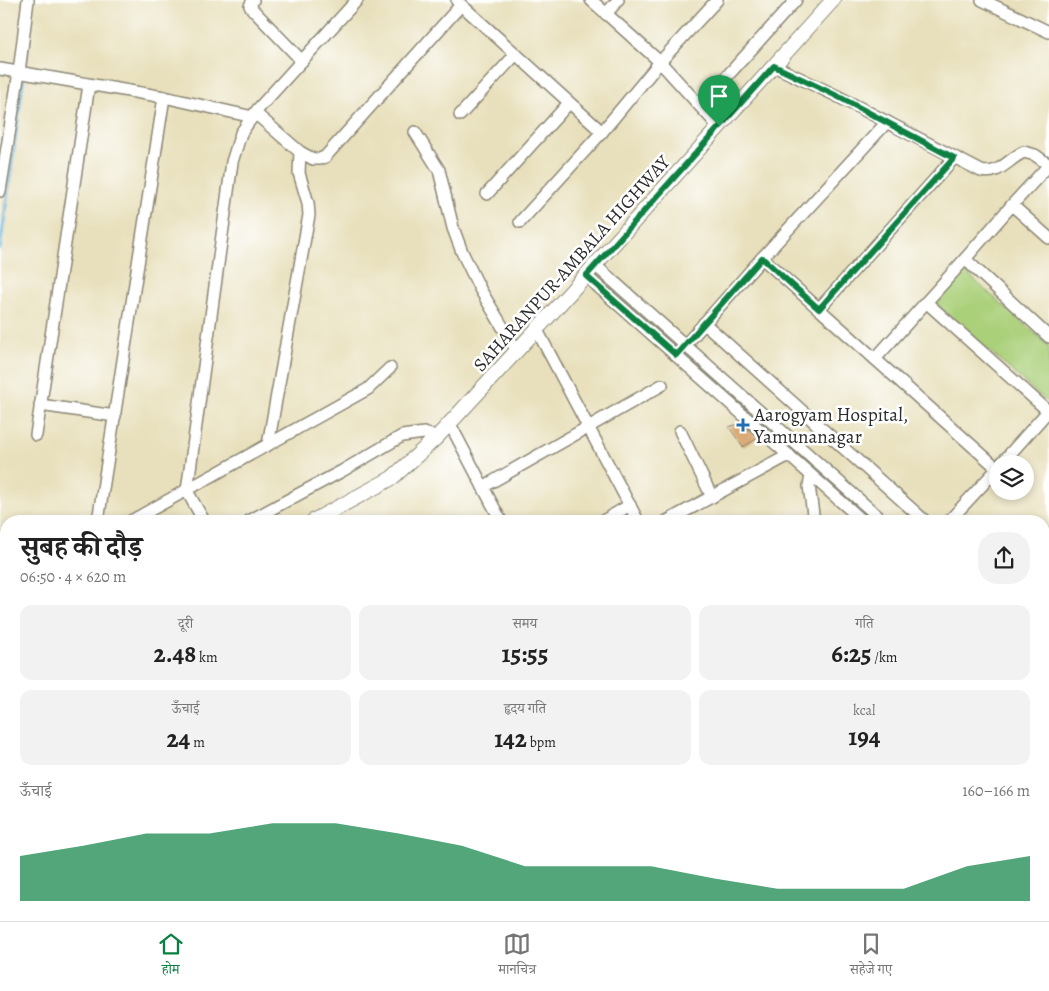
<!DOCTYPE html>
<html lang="hi">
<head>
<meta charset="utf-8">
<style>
	:root { --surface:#fff; --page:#f2f2f2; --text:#222; --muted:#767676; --line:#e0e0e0; --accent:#0b8043 }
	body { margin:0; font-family:Alegreya,"Noto Serif Devanagari",serif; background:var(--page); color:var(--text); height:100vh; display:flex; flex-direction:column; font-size:19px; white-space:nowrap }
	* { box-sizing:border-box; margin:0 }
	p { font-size:16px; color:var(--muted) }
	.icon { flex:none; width:28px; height:28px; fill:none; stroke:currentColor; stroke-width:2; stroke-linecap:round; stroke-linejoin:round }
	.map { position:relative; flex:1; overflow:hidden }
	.side { position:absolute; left:0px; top:515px; width:1050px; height:406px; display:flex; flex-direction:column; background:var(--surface); border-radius:20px 20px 0 0; box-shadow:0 2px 8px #0003 }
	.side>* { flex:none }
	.tools { position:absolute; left:989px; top:455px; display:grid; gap:10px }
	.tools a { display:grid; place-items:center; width:45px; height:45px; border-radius:50%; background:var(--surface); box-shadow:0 2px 8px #0003; font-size:25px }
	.pin { position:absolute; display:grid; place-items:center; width:42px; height:42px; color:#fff; margin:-51px -21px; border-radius:50% 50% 50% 0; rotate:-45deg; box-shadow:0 0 5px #0007 }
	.pin .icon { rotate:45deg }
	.round { display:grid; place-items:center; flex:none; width:52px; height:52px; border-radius:20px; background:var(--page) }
	.overview { display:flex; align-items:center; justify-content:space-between; height:85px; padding:0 20px }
	h1 { font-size:28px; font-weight:700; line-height:38px }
	.figures { display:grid; grid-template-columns:repeat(3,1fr); gap:8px; height:85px; padding:5px 20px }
	.figures div { display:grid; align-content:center; border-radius:12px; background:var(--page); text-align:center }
	.figures b { font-size:25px; font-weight:700 }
	.figures small { font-size:14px; font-weight:400 }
	.figures p { font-size:14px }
	.chart { height:140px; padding:10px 20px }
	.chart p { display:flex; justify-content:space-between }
	.chart svg { width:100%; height:90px; margin-top:5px; fill:var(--accent); opacity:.7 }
	.tabs { display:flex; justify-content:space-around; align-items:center; height:70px; border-top:1px solid var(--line); background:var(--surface); font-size:14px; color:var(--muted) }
	.tabs a { display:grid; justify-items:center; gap:2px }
	.tabs .active { color:var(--accent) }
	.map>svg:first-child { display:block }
</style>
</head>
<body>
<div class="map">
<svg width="1049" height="921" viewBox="0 0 1049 921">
	<rect width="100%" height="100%" fill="#fff"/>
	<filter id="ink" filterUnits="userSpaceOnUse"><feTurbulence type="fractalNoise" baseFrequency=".02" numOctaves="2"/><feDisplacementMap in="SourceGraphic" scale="10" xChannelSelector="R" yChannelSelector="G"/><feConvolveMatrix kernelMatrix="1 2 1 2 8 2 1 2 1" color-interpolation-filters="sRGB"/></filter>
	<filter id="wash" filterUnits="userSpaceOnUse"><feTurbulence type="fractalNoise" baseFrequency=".0096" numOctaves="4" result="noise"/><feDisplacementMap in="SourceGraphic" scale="20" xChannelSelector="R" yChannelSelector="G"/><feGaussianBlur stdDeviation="1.12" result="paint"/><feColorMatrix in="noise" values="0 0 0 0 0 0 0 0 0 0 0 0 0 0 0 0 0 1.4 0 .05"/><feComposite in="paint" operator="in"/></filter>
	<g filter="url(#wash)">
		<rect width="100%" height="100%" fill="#e8e0bc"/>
		<path fill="#abd07a" stroke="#6b7e52" d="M 963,270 L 1049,346 L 1049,399 L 1047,402 L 934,302 Z"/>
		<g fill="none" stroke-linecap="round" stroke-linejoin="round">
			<g stroke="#69b8e3" stroke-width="3">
				<path d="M 25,70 L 30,27"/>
				<path d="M 0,249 L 24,76"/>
			</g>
		</g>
		<g id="blocks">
			<path fill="#dbab77" d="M 741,423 L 758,438 L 743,447 L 729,427 Z"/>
		</g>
	</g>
	<g filter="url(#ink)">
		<use href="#blocks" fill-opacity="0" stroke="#8a8674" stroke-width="1"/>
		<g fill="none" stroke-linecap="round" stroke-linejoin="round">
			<defs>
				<g id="minor">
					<path d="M 253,0 L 250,6 L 254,11 L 302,61"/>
					<path d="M 591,0 L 660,62 L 700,106"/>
					<path d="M 982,0 L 1049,32"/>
					<path d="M 457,1 L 602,132"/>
					<path d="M 606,14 L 618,0"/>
					<path d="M 774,66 L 837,96 L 981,171 C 999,176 1009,158 1024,152 L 1035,155 L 1049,165"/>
					<path d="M 0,69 L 164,97 L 253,117"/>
					<path d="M 255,113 L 300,152 L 313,159 L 319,159 L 325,157 L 461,5"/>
					<path d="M 460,115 L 516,54"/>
					<path d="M 719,127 L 700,106 L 796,0"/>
					<path d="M 415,132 L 439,170 L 453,228 L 462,252 L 480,289 L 517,351"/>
					<path d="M 0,191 L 19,72 L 28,0"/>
					<path d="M 487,194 L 569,103"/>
					<path d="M 1012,205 L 1049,238"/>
					<path d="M 520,222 L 602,132 L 660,62 L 717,0"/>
					<path d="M 762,258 L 997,468"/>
					<path d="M 965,259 L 1049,337"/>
					<path d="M 595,265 L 883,521"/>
					<path d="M 586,276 L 863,521"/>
					<path d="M 926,302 L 1048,411"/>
					<path d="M 819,309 L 954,158"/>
					<path d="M 704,323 L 925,521"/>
					<path d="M 537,330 L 638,521"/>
					<path d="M 680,351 L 762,258 L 887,122"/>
					<path d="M 875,359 L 965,259 L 1012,205 L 1049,165"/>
					<path d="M 40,405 L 115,416"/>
					<path d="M 450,424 L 501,521"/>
					<path d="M 680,431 L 712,497"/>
					<path d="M 36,435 L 89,85"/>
					<path d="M 268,445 L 309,215 L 308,203 L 299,173 L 300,152"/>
					<path d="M 1001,464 L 1049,410"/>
					<path d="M 811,476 L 809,486 L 814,521"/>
					<path d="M 483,487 L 662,385"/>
					<path d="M 98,521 L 164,97"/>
					<path d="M 131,521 L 368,389 L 390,368"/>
					<path d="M 204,521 L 187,491 L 232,162 L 241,133 L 258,109 L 357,0"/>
					<path d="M 249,521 L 342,471 L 402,436 L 424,433 L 437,437"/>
					<path d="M 603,521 L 630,505"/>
					<path d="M 667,521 L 789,455"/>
					<path d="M 949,521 L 998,468"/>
					<path d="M 1044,552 L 1049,546"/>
					<path d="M 0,592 L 6,589"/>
					<path d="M 1044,629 L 1049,633"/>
					<path d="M 1044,664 L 1049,669"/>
					<path d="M 1044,682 L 1049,687"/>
					<path d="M 1044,715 L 1049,720"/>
					<path d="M 1044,813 L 1049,807"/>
					<path d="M 0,879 L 6,876"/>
					<path d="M 245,915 L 247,921"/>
					<path d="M 481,915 L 483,921"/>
					<path d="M 698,915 L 701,921"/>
					<path d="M 768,915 L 770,921"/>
					<path d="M 76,921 L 94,915"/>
					<path d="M 495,921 L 506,915"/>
					<path d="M 843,921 L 856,915"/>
					<path d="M 1038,921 L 1049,917"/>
				</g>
				<g id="major">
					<path d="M 313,521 L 392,478 L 437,437 L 549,316 L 833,0"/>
					<path d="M 0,689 L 6,686"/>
				</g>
			</defs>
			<use href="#minor" stroke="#8a8674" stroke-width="14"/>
			<use href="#major" stroke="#8a8674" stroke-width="16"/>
			<use href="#minor" stroke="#fff" stroke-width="11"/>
			<use href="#major" stroke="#fff" stroke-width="14"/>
		</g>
	</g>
	<g fill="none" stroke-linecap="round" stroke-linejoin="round" filter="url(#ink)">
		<defs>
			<path id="route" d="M 774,66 L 837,96 L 954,158 L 819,309 L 762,258 L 676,355 L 586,276 Z"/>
		</defs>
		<use href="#route" stroke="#fff" stroke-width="10"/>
		<use href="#route" stroke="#0b8043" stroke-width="6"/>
	</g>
	<path fill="#1f6fb2" stroke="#fff" stroke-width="2" d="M740.5 417.5h5v5h5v5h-5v5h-5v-5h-5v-5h5z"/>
	<g text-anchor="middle" stroke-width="5" stroke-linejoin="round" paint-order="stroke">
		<g font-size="19" fill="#2b2b2b" stroke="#fff">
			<text transform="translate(571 263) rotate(-48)" y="7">SAHARANPUR-AMBALA HIGHWAY</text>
		</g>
		<g font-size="19" fill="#2b2b2b" stroke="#fff" text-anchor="start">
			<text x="754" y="421">Aarogyam Hospital,<tspan x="754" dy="22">Yamunanagar</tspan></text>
		</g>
	</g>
</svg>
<div class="tools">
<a><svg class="icon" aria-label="layers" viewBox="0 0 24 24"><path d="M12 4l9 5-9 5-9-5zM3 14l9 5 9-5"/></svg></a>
</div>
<div class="pin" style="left:719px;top:126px;background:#1e9e55"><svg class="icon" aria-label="arrive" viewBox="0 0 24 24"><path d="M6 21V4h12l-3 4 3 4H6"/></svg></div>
<section class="side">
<div class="overview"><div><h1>सुबह की दौड़</h1><p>06:50 · 4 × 620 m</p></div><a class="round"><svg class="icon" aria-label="share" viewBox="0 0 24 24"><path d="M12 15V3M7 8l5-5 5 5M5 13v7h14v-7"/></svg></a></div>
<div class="figures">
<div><p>दूरी</p><b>2.48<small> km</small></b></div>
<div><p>समय</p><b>15:55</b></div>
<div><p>गति</p><b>6:25<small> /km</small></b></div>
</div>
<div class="figures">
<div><p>ऊँचाई</p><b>24<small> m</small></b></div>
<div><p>हृदय गति</p><b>142<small> bpm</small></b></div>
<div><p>kcal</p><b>194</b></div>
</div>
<div class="chart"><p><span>ऊँचाई</span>160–166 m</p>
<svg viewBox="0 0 160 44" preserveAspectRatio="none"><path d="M0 44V22L10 17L20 11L30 11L40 6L50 6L60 11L70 17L80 27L90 27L100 27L110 33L120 38L130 38L140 38L150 27L160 22V44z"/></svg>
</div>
</section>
</div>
<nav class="tabs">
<a class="active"><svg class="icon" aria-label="home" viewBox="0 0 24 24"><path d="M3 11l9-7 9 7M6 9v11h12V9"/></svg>होम</a>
<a><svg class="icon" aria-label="map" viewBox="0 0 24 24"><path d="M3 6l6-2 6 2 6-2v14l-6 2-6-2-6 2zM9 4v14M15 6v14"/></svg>मानचित्र</a>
<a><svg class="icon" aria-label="saved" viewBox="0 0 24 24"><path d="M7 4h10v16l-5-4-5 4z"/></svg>सहेजे गए</a>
</nav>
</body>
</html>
